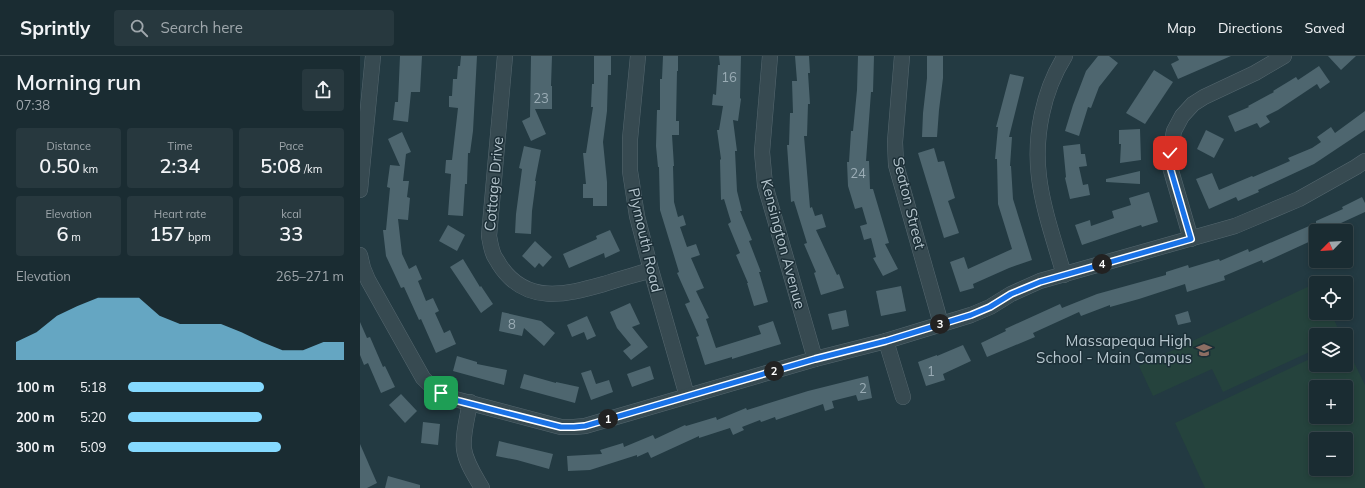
<!DOCTYPE html>
<html lang="en">
<head>
<meta charset="utf-8">
<style>
	:root { --surface:#1a2c32; --page:#27383e; --text:#f1f3f6; --muted:#9fa7ac; --line:#38484d; --accent:#85daff }
	body { margin:0; font-family:Mulish,sans-serif; background:var(--page); color:var(--text); height:100vh; display:flex; flex-direction:column; font-size:15px; white-space:nowrap }
	* { box-sizing:border-box; margin:0 }
	p { font-size:13px; color:var(--muted) }
	.icon { flex:none; width:22px; height:22px; fill:none; stroke:currentColor; stroke-width:2; stroke-linecap:round; stroke-linejoin:round }
	.map { position:relative; flex:1; overflow:hidden }
	.drawer { display:flex; flex-direction:column; background:var(--surface); width:360px }
	.drawer>* { flex:none }
	.needle { width:26px; rotate:246deg }
	.tools { position:absolute; left:949px; top:168px; display:grid; gap:8px }
	.tools a { display:grid; place-items:center; width:44px; height:44px; border-radius:4px; background:var(--surface); box-shadow:0 2px 6px #0003,0 0 0 1px var(--line); font-size:20px }
	.pin { position:absolute; display:grid; place-items:center; width:34px; height:34px; color:#fff; margin:-17px; border-radius:8px; box-shadow:0 2px 6px #0006 }
	.km { position:absolute; width:20px; height:20px; margin:-10px; border-radius:50%; background:#222; color:#fff; font-size:11px; line-height:20px; text-align:center }
	.round { display:grid; place-items:center; flex:none; width:42px; height:42px; border-radius:4px; background:var(--page) }
	.head { display:flex; align-items:center; justify-content:space-between; height:68px; padding:0 16px }
	h1 { font-size:22px; font-weight:600; line-height:30px }
	.stats { display:grid; grid-template-columns:repeat(3,1fr); gap:6px; height:68px; padding:4px 16px }
	.stats div { display:grid; align-content:center; border-radius:4px; background:var(--page); text-align:center }
	.stats b { font-size:20px; font-weight:600 }
	.stats small { font-size:11px; font-weight:400 }
	.stats p { font-size:11px }
	.chart { height:112px; padding:8px 16px }
	.chart p { display:flex; justify-content:space-between }
	.chart svg { width:100%; height:72px; margin-top:4px; fill:var(--accent); opacity:.7 }
	ul { padding:0 16px; list-style:none; font-size:13px }
	li { display:grid; grid-template-columns:64px 48px 1fr; align-items:center; height:30px }
	li i { height:10px; border-radius:5px; background:var(--accent) }
	header { display:flex; align-items:center; gap:24px; box-sizing:border-box; height:56px; padding:0 20px; background:var(--surface); border-bottom:1px solid var(--line) }
	header strong { font-size:19px }
	nav { display:flex; gap:22px; margin-inline-start:auto; font-size:14px }
	.search { width:280px; height:36px; background:var(--page); display:flex; align-items:center; gap:10px; box-sizing:border-box; padding:0 14px; border-radius:4px; color:var(--muted); font-size:15px }
	main { display:flex; flex:1; min-height:0 }
	.map>svg:first-child { display:block }
</style>
</head>
<body>
<header>
<strong>Sprintly</strong>
<div class="search"><svg class="icon" aria-label="search" viewBox="0 0 24 24"><circle cx="10" cy="10" r="6"/><path d="M15 15l6 6"/></svg>Search here</div>
<nav><a>Map</a><a>Directions</a><a>Saved</a></nav>
</header>
<main>
<section class="drawer">
<div class="head"><div><h1>Morning run</h1><p>07:38</p></div><a class="round"><svg class="icon" aria-label="share" viewBox="0 0 24 24"><path d="M12 15V3M7 8l5-5 5 5M5 13v7h14v-7"/></svg></a></div>
<div class="stats">
<div><p>Distance</p><b>0.50<small> km</small></b></div>
<div><p>Time</p><b>2:34</b></div>
<div><p>Pace</p><b>5:08<small> /km</small></b></div>
</div>
<div class="stats">
<div><p>Elevation</p><b>6<small> m</small></b></div>
<div><p>Heart rate</p><b>157<small> bpm</small></b></div>
<div><p>kcal</p><b>33</b></div>
</div>
<div class="chart"><p><span>Elevation</span>265–271 m</p>
<svg viewBox="0 0 160 44" preserveAspectRatio="none"><path d="M0 44V33L10 27L20 17L30 11L40 6L50 6L60 6L70 17L80 22L90 22L100 22L110 27L120 33L130 38L140 38L150 33L160 33V44z"/></svg>
</div>
<ul>
<li><b>100 m</b>5:18<i style="width:63%"></i></li>
<li><b>200 m</b>5:20<i style="width:62%"></i></li>
<li><b>300 m</b>5:09<i style="width:71%"></i></li>
</ul>
</section>
<div class="map">
<svg width="1005" height="432" viewBox="0 0 1005 432">
	<rect width="100%" height="100%" fill="#233a42"/>
	<g fill="#25433d" fill-rule="evenodd">
		<path d="M 956,227 L 956,257 L 971,257 L 981,279 L 956,279 L 956,293 L 863,336 L 852,313 L 793,340 L 779,310 Z"/>
		<path d="M 986,290 L 1005,329 L 1005,432 L 845,432 L 815,367 L 956,300 L 956,309 L 986,309 ZM 956,331 L 986,331 L 986,361 L 956,361 ZM 956,383 L 986,383 L 986,413 L 956,413 Z"/>
	</g>
	<g fill="#4e666f">
		<path d="M 40,0 L 62,0 L 60,36 L 51,36 L 48,66 L 33,64 L 35,46 L 38,46 Z"/>
		<path d="M 101,0 L 117,0 L 113,75 L 110,97 L 108,97 L 107,128 L 105,128 L 103,160 L 88,159 L 91,118 L 85,117 L 86,104 L 92,104 L 98,52 L 89,51 L 89,40 L 92,40 L 93,23 L 97,23 L 98,10 L 100,10 Z"/>
		<path d="M 171,0 L 192,0 L 191,30 L 192,30 L 192,53 L 175,53 L 186,78 L 171,85 L 162,65 L 170,61 Z"/>
		<path d="M 234,0 L 251,0 L 251,19 L 248,19 L 247,55 L 243,86 L 247,126 L 247,150 L 233,150 L 233,142 L 223,142 L 223,128 L 226,128 L 223,97 L 226,97 L 233,51 L 231,51 L 232,28 L 234,28 Z"/>
		<path d="M 303,0 L 318,0 L 318,15 L 317,15 L 316,65 L 319,65 L 319,79 L 312,79 L 314,110 L 313,110 L 314,146 L 318,161 L 323,159 L 326,169 L 320,171 L 327,191 L 336,188 L 340,199 L 331,202 L 344,232 L 336,235 L 349,262 L 346,263 L 356,292 L 401,278 L 398,270 L 413,265 L 421,288 L 372,303 L 372,301 L 345,309 L 336,281 L 339,280 L 325,248 L 330,246 L 317,217 L 319,216 L 300,154 L 299,111 L 298,111 L 296,90 L 297,54 L 300,54 L 300,23 L 302,23 Z"/>
		<path d="M 359,0 L 381,0 L 380,42 L 381,43 L 378,65 L 373,64 L 377,95 L 375,95 L 377,135 L 382,155 L 380,155 L 392,184 L 389,185 L 401,216 L 399,216 L 408,246 L 394,250 L 387,227 L 388,227 L 376,199 L 380,197 L 368,168 L 371,166 L 364,143 L 361,144 L 360,104 L 361,103 L 357,74 L 359,74 L 363,50 L 352,49 L 353,38 L 356,39 L 358,9 L 360,9 Z"/>
		<path d="M 435,0 L 449,0 L 450,17 L 448,17 L 450,48 L 448,48 L 447,80 L 444,80 L 450,152 L 452,151 L 455,160 L 462,158 L 466,171 L 456,174 L 477,219 L 479,218 L 484,232 L 461,239 L 454,217 L 456,216 L 444,188 L 447,187 L 434,145 L 431,146 L 427,89 L 429,89 L 430,57 L 433,57 L 432,25 L 437,25 Z"/>
		<path d="M 498,0 L 514,0 L 513,36 L 511,36 L 506,105 L 509,105 L 510,133 L 513,133 L 529,187 L 525,188 L 538,213 L 523,220 L 513,202 L 516,201 L 511,182 L 504,184 L 500,170 L 507,168 L 502,151 L 495,153 L 488,130 L 487,106 L 489,106 L 491,75 L 493,75 L 497,34 Z"/>
		<path d="M 567,0 L 583,0 L 583,22 L 579,54 L 577,81 L 562,81 L 563,57 L 567,22 Z"/>
		<path d="M 738,0 L 749,0 L 758,7 L 739,31 L 731,52 L 728,51 L 719,80 L 705,75 L 713,49 L 726,15 Z"/>
		<path d="M 817,0 L 871,0 L 818,23 L 811,8 L 819,4 Z"/>
		<path d="M 968,0 L 996,0 L 981,14 Z"/>
		<path d="M 959,10 L 970,26 L 960,33 L 957,28 L 918,54 L 906,60 L 910,66 L 900,72 L 897,67 L 875,76 L 868,60 L 889,51 L 888,50 L 914,36 L 913,35 L 936,21 L 938,24 Z"/>
		<path d="M 794,14 L 813,26 L 785,68 L 766,57 Z"/>
		<path d="M 650,18 L 664,21 L 649,81 L 652,81 L 650,110 L 651,110 L 653,143 L 672,204 L 649,212 L 613,228 L 614,232 L 600,236 L 590,206 L 604,201 L 608,213 L 652,193 L 638,148 L 637,103 L 635,103 L 638,71 L 636,71 Z"/>
		<path d="M 1005,55 L 1005,74 L 954,108 L 898,134 L 899,136 L 878,145 L 876,141 L 849,153 L 836,123 L 852,117 L 859,134 L 892,120 L 893,121 L 930,105 L 928,102 L 952,92 L 961,86 L 957,81 L 971,71 L 975,77 Z"/>
		<path d="M 780,73 L 781,104 L 760,107 L 761,88 L 759,88 L 759,74 Z"/>
		<path d="M 846,74 L 864,83 L 854,102 L 837,93 Z"/>
		<path d="M 42,76 L 51,96 L 46,98 L 43,125 L 49,125 L 47,141 L 50,142 L 48,164 L 38,163 L 42,198 L 49,213 L 56,209 L 62,223 L 58,225 L 66,245 L 73,242 L 79,255 L 75,257 L 84,277 L 90,274 L 96,288 L 76,297 L 61,263 L 59,264 L 44,231 L 41,232 L 26,200 L 23,174 L 26,174 L 30,132 L 27,131 L 30,109 L 40,110 L 28,83 Z"/>
		<path d="M 720,88 L 721,98 L 725,98 L 727,110 L 719,111 L 723,129 L 728,128 L 730,139 L 710,143 L 705,122 L 706,121 L 703,90 Z"/>
		<path d="M 164,90 L 181,94 L 175,125 L 176,125 L 172,155 L 171,178 L 155,177 L 156,158 L 162,113 L 159,112 Z"/>
		<path d="M 574,92 L 578,106 L 584,105 L 595,142 L 588,145 L 599,177 L 584,182 L 558,97 Z"/>
		<path d="M 780,115 L 780,128 L 746,126 L 746,123 Z"/>
		<path d="M 789,136 L 798,166 L 782,171 L 781,169 L 722,189 L 715,169 L 730,164 L 731,170 L 754,162 L 752,155 L 771,149 L 769,142 Z"/>
		<path d="M 1002,141 L 1005,147 L 1005,156 L 981,167 L 983,171 L 973,175 L 949,175 L 953,184 L 903,207 L 902,204 L 864,220 L 865,224 L 827,236 L 825,228 L 779,243 L 750,251 L 750,249 L 721,260 L 719,256 L 673,277 L 675,281 L 627,301 L 621,287 L 646,275 L 645,273 L 700,248 L 702,252 L 737,238 L 806,219 L 806,216 L 828,209 L 829,212 L 859,203 L 860,205 L 888,193 L 889,196 L 956,167 L 956,165 L 983,153 L 982,151 Z"/>
		<path d="M 88,169 L 105,179 L 97,195 L 79,185 Z"/>
		<path d="M 250,174 L 260,195 L 245,202 L 244,197 L 209,212 L 203,198 L 237,183 L 236,180 Z"/>
		<path d="M 175,185 L 192,201 L 183,211 L 179,207 L 175,212 L 162,200 Z"/>
		<path d="M 103,203 L 120,231 L 121,230 L 133,248 L 121,257 L 90,211 Z"/>
		<path d="M 541,230 L 546,255 L 521,260 L 516,235 Z"/>
		<path d="M 270,247 L 280,268 L 272,271 L 288,291 L 271,304 L 263,295 L 271,289 L 257,272 L 250,256 Z"/>
		<path d="M 486,254 L 489,270 L 472,274 L 468,258 Z"/>
		<path d="M 828,255 L 831,266 L 818,269 L 815,259 Z"/>
		<path d="M 142,256 L 181,265 L 195,277 L 184,290 L 164,272 L 162,280 L 139,275 Z"/>
		<path d="M 227,260 L 236,280 L 227,284 L 224,276 L 212,281 L 207,269 Z"/>
		<path d="M 0,266 L 7,282 L 10,281 L 23,311 L 25,310 L 35,331 L 21,337 L 8,307 L 4,309 L 0,299 Z"/>
		<path d="M 603,289 L 611,305 L 583,318 L 585,324 L 566,330 L 558,306 L 577,299 L 577,300 Z"/>
		<path d="M 97,300 L 117,306 L 117,308 L 147,314 L 144,329 L 93,315 Z"/>
		<path d="M 290,310 L 294,323 L 272,331 L 267,318 Z"/>
		<path d="M 231,314 L 236,328 L 249,324 L 253,336 L 231,344 L 221,317 Z"/>
		<path d="M 164,318 L 196,327 L 196,326 L 219,331 L 215,347 L 160,332 Z"/>
		<path d="M 508,320 L 512,342 L 498,345 L 496,339 L 472,345 L 474,352 L 465,355 L 463,348 L 416,364 L 415,361 L 401,366 L 400,364 L 382,371 L 384,374 L 373,379 L 370,372 L 339,382 L 339,380 L 291,402 L 288,396 L 277,401 L 277,399 L 230,414 L 208,415 L 207,400 L 242,398 L 240,394 L 263,387 L 264,391 L 293,379 L 295,383 L 325,369 L 326,370 L 356,361 L 357,364 L 386,352 L 387,354 L 448,335 Z"/>
		<path d="M 41,338 L 57,355 L 45,367 L 29,349 Z"/>
		<path d="M 63,366 L 80,368 L 78,389 L 61,387 Z"/>
		<path d="M 139,385 L 193,398 L 189,413 L 157,404 L 136,400 Z"/>
		<path d="M 0,388 L 17,427 L 7,432 L 0,432 Z"/>
		<path d="M 28,420 L 60,429 L 60,432 L 25,432 Z"/>
	</g>
	<g fill="none" stroke-linecap="round" stroke-linejoin="round">
		<defs>
			<g id="minor">
				<path d="M 145,0 L 129,180 C 130,185 131,192 133,197 C 134,201 137,204 139,208 C 165,249 205,239 244,228 C 259,223 275,219 291,214"/>
				<path d="M 278,0 L 270,83 L 270,115 L 277,160 L 291,214 L 327,340"/>
				<path d="M 410,0 L 402,96 L 405,129 L 455,303"/>
				<path d="M 542,0 L 535,86 L 536,109 L 581,268"/>
				<path d="M 0,134 L 13,0"/>
				<path d="M 831,183 L 810,111 L 810,97 L 814,75 L 822,60 L 833,48 L 844,41 L 895,17 L 924,0"/>
				<path d="M 0,199 L 3,212 L 8,224 L 63,322 C 72,332 82,338 95,343 L 201,371 L 214,371 L 225,370 L 455,303 L 526,285 L 611,259 L 630,251 L 651,238 L 680,225 L 875,170 L 939,143 L 996,111 L 1005,105"/>
				<path d="M 704,219 C 695,187 683,154 679,121 C 674,80 683,35 705,0"/>
				<path d="M 526,285 L 543,341"/>
				<path d="M 110,346 C 108,360 102,379 104,393 C 106,407 115,420 122,432"/>
			</g>
		</defs>
		<use href="#minor" stroke="#55676f" stroke-width="16"/>
		<use href="#minor" stroke="#374a51" stroke-width="15"/>
	</g>
	<g fill="none" stroke-linecap="round" stroke-linejoin="round">
		<defs>
			<path id="route" d="M 81,337 L 95,344 L 201,371 L 214,371 L 225,370 L 455,303 L 526,285 L 611,259 L 630,251 L 651,238 L 680,226 L 831,183 L 810,111 L 810,97"/>
		</defs>
		<use href="#route" stroke="#fff" stroke-width="8"/>
		<use href="#route" stroke="#1a73e8" stroke-width="5"/>
	</g>
	<defs>
		<symbol id="school-bare" viewBox="-9 -9 18 18"><path d="M0-5L7-2L0 1L-7-2ZM-4 1L0 2.5L4 1V4Q0 6-4 4Z" fill="#8d6e63" stroke="#1c2f37" stroke-width="2.5" paint-order="stroke"/></symbol>
	</defs>
	<g fill-rule="evenodd">
		<use href="#school-bare" x="833" y="283" width="22" height="22"/>
	</g>
	<g text-anchor="middle" stroke-width="3" stroke-linejoin="round" paint-order="stroke">
		<g font-size="13" fill="#9aacb5">
			<text x="369" y="26">16</text>
			<text x="181" y="47">23</text>
			<text x="498" y="122">24</text>
			<text x="152" y="273">8</text>
			<text x="571" y="320">1</text>
			<text x="503" y="337">2</text>
		</g>
		<g font-size="15" fill="#b4c4cc" stroke="#1c2f37">
			<text transform="translate(134 128) rotate(-85)" y="5">Cottage Drive</text>
			<text transform="translate(549 147) rotate(76)" y="5">Seaton Street</text>
			<text transform="translate(285 184) rotate(77)" y="5">Plymouth Road</text>
			<text transform="translate(423 188) rotate(75)" y="5">Kensington Avenue</text>
		</g>
		<g font-size="15" fill="#b4c4cc" stroke="#1c2f37" text-anchor="end">
			<text x="832" y="290">Massapequa High<tspan x="832" dy="17">School - Main Campus</tspan></text>
		</g>
	</g>
</svg>
<div class="tools">
<a><svg class="needle" viewBox="-14 -14 28 28"><path d="M0-13l5 13h-10z" fill="#e53935"/><path d="M0 13l5-13h-10z" fill="#9fa7ac"/></svg></a>
<a><svg class="icon" aria-label="locate" viewBox="0 0 24 24"><circle cx="12" cy="12" r="6"/><path d="M12 2v4M12 18v4M2 12h4M18 12h4"/></svg></a>
<a><svg class="icon" aria-label="layers" viewBox="0 0 24 24"><path d="M12 4l9 5-9 5-9-5zM3 14l9 5 9-5"/></svg></a>
<a>+</a>
<a>−</a>
</div>
<div class="pin" style="left:81px;top:337px;background:#1e9e55"><svg class="icon" aria-label="arrive" viewBox="0 0 24 24"><path d="M6 21V4h12l-3 4 3 4H6"/></svg></div>
<div class="pin" style="left:810px;top:97px;background:#d93025"><svg class="icon" aria-label="check" viewBox="0 0 24 24"><path d="M5 12l5 5 9-10"/></svg></div>
<b class="km" style="left:248px;top:363px">1</b>
<b class="km" style="left:414px;top:315px">2</b>
<b class="km" style="left:580px;top:268px">3</b>
<b class="km" style="left:742px;top:208px">4</b>
</div>
</main>
</body>
</html>
